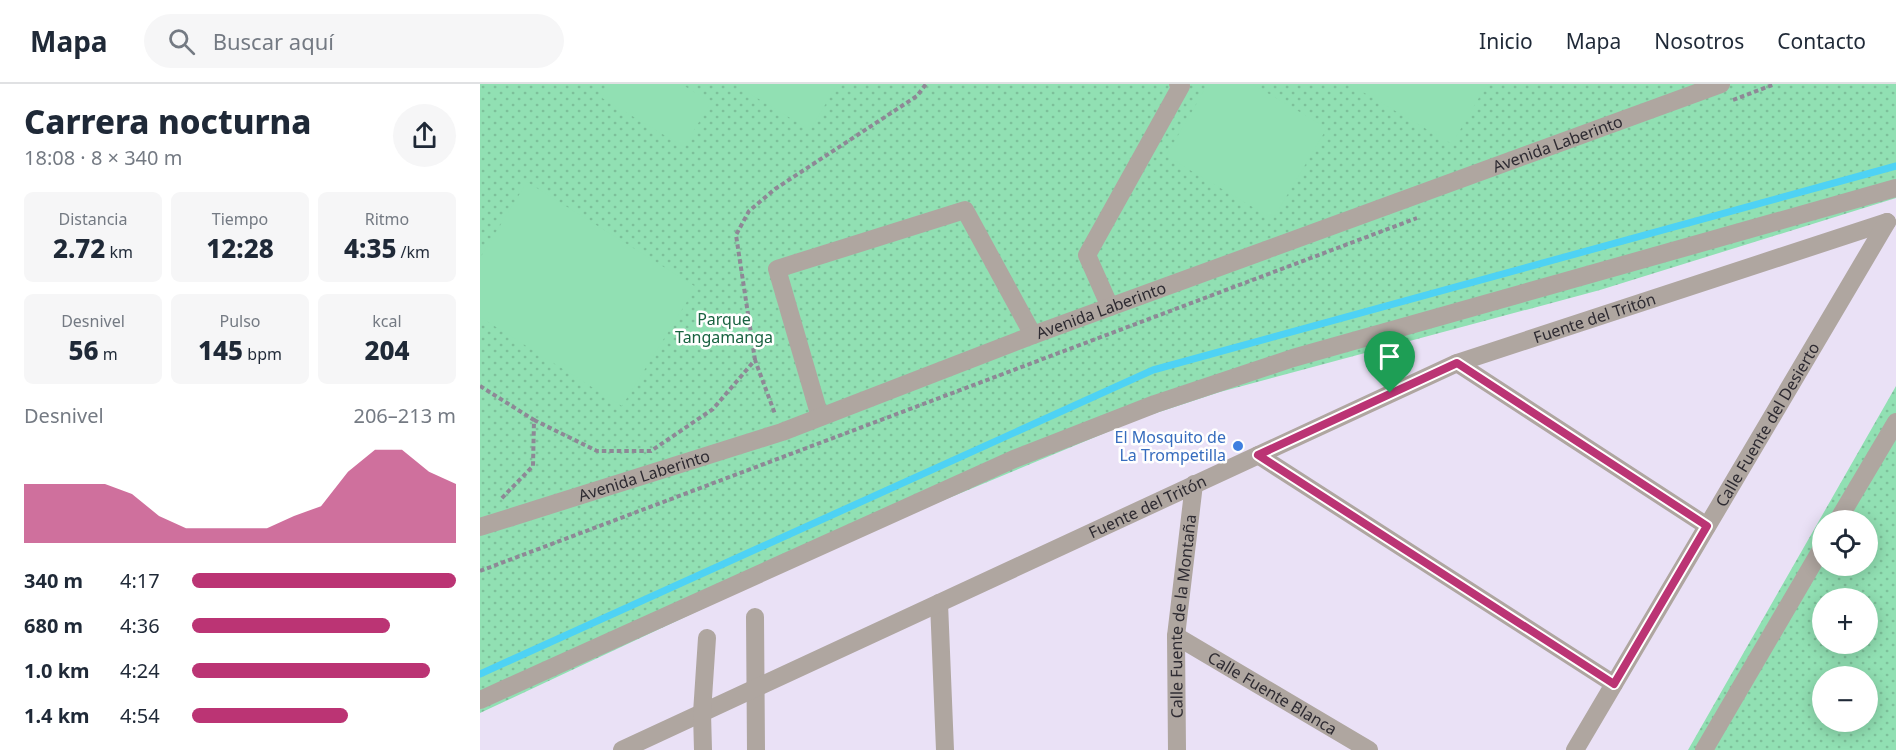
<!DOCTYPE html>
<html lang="es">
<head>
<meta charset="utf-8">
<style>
	:root { --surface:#fff; --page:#f6f6f7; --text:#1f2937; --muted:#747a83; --line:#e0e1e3; --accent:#bb3474 }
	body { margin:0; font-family:"Noto Sans",sans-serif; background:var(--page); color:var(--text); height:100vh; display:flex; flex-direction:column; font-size:22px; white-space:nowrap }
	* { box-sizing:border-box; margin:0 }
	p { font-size:20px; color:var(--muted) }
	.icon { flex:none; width:33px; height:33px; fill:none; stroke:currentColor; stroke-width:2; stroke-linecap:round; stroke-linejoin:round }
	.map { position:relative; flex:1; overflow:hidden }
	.side { display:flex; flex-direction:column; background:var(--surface); width:480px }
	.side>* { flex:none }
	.controls { position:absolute; left:1332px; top:426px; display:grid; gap:12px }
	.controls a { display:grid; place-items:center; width:66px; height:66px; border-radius:50%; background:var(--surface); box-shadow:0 3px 15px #0003; font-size:30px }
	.pin { position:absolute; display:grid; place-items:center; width:51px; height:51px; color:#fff; margin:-62px -26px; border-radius:50% 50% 50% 0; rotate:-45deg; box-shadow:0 0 6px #0007 }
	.pin .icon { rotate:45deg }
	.round { display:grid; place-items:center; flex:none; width:63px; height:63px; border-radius:32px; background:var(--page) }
	.overview { display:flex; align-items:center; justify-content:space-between; height:102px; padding:0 24px }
	h1 { font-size:33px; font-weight:800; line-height:45px }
	.figures { display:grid; grid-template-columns:repeat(3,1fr); gap:9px; height:102px; padding:6px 24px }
	.figures div { display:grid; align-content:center; border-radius:9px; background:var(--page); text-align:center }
	.figures b { font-size:26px; font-weight:800 }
	.figures small { font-size:16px; font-weight:400 }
	.figures p { font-size:16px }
	.chart { height:168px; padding:12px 24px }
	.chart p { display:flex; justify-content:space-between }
	.chart svg { width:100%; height:108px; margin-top:6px; fill:var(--accent); opacity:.7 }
	ul { padding:0 24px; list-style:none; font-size:20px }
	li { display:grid; grid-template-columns:96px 72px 1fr; align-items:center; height:45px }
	li i { height:15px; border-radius:8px; background:var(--accent) }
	header { display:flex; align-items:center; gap:36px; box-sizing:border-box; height:84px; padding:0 30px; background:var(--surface); border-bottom:2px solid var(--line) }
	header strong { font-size:28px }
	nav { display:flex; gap:33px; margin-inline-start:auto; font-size:21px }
	.search { width:420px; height:54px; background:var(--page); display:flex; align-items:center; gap:15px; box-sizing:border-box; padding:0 21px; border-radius:33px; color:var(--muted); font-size:22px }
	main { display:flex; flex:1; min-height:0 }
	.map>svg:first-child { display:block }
</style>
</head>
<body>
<header>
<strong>Mapa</strong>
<div class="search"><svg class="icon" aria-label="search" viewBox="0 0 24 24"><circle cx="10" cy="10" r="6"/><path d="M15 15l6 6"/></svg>Buscar aquí</div>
<nav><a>Inicio</a><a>Mapa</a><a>Nosotros</a><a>Contacto</a></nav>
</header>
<main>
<section class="side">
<div class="overview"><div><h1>Carrera nocturna</h1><p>18:08 · 8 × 340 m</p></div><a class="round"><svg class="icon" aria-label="share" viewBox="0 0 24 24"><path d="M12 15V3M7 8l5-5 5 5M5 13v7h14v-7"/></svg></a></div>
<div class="figures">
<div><p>Distancia</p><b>2.72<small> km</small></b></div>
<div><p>Tiempo</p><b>12:28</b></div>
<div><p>Ritmo</p><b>4:35<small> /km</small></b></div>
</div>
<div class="figures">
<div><p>Desnivel</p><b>56<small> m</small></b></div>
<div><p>Pulso</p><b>145<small> bpm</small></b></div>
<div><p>kcal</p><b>204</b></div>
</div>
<div class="chart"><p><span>Desnivel</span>206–213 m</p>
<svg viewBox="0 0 160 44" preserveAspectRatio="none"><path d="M0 44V20L10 20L20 20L30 20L40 24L50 33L60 38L70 38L80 38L90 38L100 33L110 29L120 15L130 6L140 6L150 15L160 20V44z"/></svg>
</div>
<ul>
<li><b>340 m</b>4:17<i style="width:100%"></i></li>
<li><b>680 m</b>4:36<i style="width:75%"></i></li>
<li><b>1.0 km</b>4:24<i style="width:90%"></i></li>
<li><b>1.4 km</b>4:54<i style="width:59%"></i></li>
</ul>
</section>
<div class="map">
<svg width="1416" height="666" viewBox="0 0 1416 666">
	<defs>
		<pattern id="park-dots" width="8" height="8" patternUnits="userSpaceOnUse" patternTransform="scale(1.5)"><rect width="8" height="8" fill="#91e0b3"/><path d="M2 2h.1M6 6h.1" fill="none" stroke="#7dc09a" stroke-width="1.8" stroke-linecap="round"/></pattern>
	</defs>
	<rect width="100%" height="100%" fill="#eae1f6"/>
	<g fill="url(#park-dots)" fill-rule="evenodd">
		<path d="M 0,0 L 1416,0 L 1416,114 L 1120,206 L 740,308 L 661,334 L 380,451 L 0,629 Z"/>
		<path d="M 1416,302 L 1416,666 L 1208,666 ZM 1342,436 L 1388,436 L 1388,482 L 1342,482 ZM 1342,514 L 1388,514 L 1388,560 L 1342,560 ZM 1342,592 L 1388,592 L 1388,638 L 1342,638 Z"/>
	</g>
	<g fill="#91e0b3">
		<path d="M 131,0 L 201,0 L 231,18 L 204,63 L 122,14 Z"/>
		<path d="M 254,0 L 356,0 L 357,1 L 330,46 Z"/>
		<path d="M 728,0 L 772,0 L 847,44 L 793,135 L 686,72 Z"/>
		<path d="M 869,0 L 1007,0 L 972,60 Z"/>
		<path d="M 47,98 L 216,203 L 142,322 L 0,233 L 0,174 Z"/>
	</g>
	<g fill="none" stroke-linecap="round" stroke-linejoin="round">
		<path stroke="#4ed2f4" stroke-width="7" d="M 0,590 L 673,286 L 1416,82"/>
		<g stroke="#8e8896" stroke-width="4" stroke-dasharray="4.5 3" stroke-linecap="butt">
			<path d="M 1253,16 L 1295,0"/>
			<path d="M 275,276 L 256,151 L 269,127 L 295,105 L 437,12 L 446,0"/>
			<path d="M 0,302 L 54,336 L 53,382 L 20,416"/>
			<path d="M 54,336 L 117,367 L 171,367 L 233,325 L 275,276 L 295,330"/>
			<path d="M 0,487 L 937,134"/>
		</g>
		<g stroke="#afa6a0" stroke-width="18">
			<path d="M 630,223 L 607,171 L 701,2 L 698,0"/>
			<path d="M 977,279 L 1227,442"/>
			<path d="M 340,333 L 297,185 L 485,126 L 553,251"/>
			<path d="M 778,371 L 1134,600"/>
			<path d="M 1358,436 L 1416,338"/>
			<path id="s1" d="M 0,443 L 302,348 L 553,251 L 1241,0"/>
			<path d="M 459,519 L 465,666"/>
			<path d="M 275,533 L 276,666"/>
			<path id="s2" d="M 696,552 L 889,666"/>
			<path d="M 0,616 L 534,375 L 675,320 L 813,274 L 1416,104"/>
			<path id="s3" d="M 142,666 L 977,279 L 1407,138"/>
			<path d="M 223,666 L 222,629 L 227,554"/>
			<path id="s4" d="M 697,666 L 696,552 L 714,400"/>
			<path id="s5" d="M 1095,666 L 1407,138"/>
			<path d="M 1224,666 L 1342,464"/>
		</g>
	</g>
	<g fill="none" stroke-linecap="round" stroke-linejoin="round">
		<defs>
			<path id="route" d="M 977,279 L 1227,442 L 1134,600 L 778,371 Z"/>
		</defs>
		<use href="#route" stroke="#fff" stroke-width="12"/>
		<use href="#route" stroke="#bb3474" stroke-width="8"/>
	</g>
	<circle fill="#3f7fe0" stroke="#fff" stroke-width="2" cx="758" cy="362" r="6"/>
	<g text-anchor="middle" stroke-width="5" stroke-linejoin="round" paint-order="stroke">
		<g font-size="16" fill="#2e2b32" stroke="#fff">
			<text dy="6" stroke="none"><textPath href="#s1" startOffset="1144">Avenida Laberinto</textPath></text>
			<text dy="6" stroke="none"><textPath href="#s1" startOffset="658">Avenida Laberinto</textPath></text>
			<text dy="6" stroke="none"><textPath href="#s3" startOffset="1065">Fuente del Tritón</textPath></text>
			<text dy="6" stroke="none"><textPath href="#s5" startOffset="378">Calle Fuente del Desierto</textPath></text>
			<text dy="6" stroke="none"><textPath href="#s1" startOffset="172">Avenida Laberinto</textPath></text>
			<text dy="6" stroke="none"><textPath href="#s3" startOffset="579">Fuente del Tritón</textPath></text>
			<text dy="6" stroke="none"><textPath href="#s4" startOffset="134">Calle Fuente de la Montaña</textPath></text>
			<text dy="6" stroke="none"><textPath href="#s2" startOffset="112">Calle Fuente Blanca</textPath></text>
		</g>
		<g font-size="16" fill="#196341" stroke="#fff">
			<text x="244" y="241">Parque<tspan x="244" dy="18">Tangamanga</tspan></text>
		</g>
		<g font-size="16" fill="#366cbe" stroke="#fff" text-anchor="end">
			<text x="746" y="359">El Mosquito de<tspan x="746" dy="18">La Trompetilla</tspan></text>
		</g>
	</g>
</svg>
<div class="controls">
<a><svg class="icon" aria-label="locate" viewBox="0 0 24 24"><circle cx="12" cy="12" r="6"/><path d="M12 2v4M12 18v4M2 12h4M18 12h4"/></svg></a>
<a>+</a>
<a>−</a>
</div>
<div class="pin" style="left:910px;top:309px;background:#1e9e55"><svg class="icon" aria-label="arrive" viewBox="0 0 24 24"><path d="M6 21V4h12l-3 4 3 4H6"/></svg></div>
</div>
</main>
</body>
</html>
